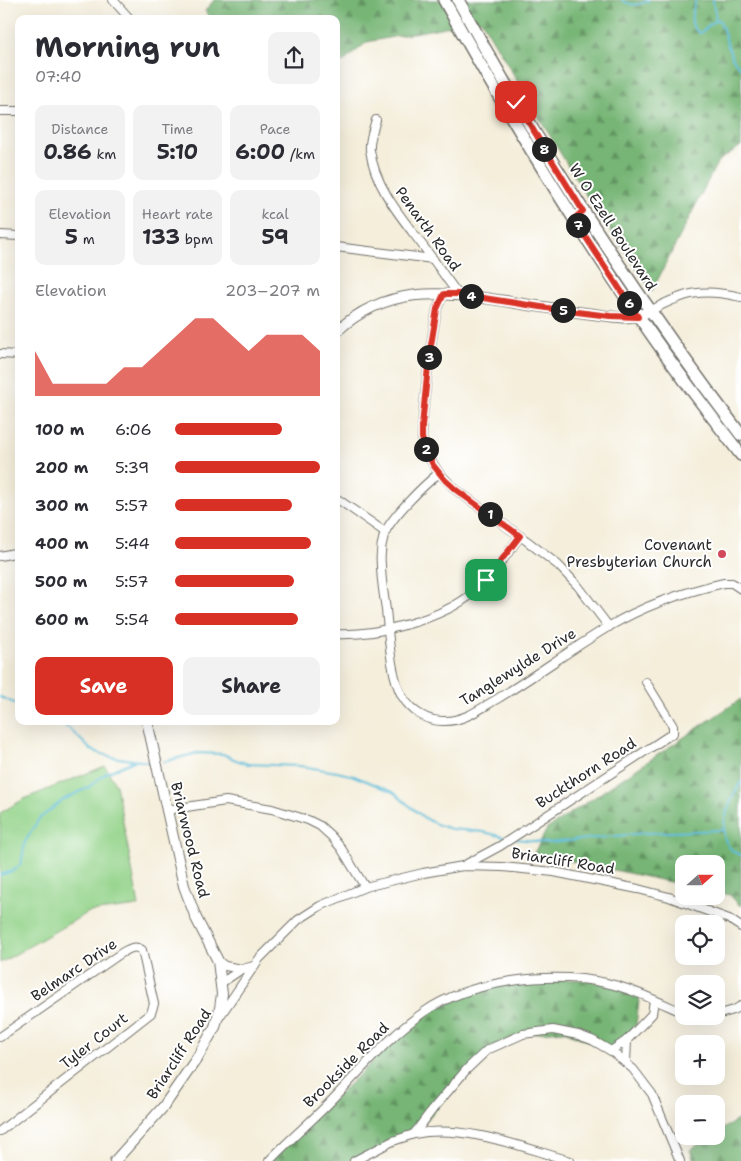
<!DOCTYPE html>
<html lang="en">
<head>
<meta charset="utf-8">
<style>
	:root { --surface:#fff; --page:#f2f2f3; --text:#2b2b33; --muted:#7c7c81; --accent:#d93025 }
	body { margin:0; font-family:"Shantell Sans",sans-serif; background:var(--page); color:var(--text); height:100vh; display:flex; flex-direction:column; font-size:19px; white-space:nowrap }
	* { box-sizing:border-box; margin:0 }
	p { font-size:16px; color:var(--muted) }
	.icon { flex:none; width:28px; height:28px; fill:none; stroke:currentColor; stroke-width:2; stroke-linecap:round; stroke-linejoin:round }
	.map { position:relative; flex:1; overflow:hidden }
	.panel { position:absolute; left:15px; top:15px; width:325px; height:710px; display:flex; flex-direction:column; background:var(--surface); border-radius:10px; box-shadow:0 5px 20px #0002 }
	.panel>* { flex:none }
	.needle { width:32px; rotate:69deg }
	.controls { position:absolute; left:675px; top:855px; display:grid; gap:10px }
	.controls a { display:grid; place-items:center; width:50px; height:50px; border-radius:10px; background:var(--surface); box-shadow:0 5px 20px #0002; font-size:25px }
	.pin { position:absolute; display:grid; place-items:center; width:42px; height:42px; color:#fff; margin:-21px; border-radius:10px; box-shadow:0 2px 8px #0006 }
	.km { position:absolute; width:25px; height:25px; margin:-12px; border-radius:50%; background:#222; color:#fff; font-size:14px; line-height:25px; text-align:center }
	.round { display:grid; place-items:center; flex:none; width:52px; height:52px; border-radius:10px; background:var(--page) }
	.headline { display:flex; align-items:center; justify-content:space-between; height:85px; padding:0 20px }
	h1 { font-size:28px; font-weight:700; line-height:38px }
	.stats { display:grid; grid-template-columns:repeat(3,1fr); gap:8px; height:85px; padding:5px 20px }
	.stats div { display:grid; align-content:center; border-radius:10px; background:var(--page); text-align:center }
	.stats b { font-size:21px; font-weight:700 }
	.stats small { font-size:14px; font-weight:400 }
	.stats p { font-size:14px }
	.chart { height:140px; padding:10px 20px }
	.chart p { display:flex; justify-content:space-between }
	.chart svg { width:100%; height:90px; margin-top:5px; fill:var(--accent); opacity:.7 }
	.cta { display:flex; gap:10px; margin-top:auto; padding:10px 20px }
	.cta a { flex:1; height:58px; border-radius:10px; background:var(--accent); color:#fff; font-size:20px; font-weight:700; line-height:58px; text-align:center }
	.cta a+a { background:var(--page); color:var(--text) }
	ul { padding:0 20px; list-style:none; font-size:16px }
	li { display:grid; grid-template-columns:80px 60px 1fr; align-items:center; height:38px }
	li i { height:12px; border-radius:6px; background:var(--accent) }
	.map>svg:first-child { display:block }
</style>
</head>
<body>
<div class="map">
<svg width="741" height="1161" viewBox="0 0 741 1161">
	<defs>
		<pattern id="forest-firs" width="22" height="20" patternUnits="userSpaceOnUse" patternTransform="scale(1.25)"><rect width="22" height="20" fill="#76b575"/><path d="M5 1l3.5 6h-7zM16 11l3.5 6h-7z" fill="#619360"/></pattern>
	</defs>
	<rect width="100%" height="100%" fill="#fff"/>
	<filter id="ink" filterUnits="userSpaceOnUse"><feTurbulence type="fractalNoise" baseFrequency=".02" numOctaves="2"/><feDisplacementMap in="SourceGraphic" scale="10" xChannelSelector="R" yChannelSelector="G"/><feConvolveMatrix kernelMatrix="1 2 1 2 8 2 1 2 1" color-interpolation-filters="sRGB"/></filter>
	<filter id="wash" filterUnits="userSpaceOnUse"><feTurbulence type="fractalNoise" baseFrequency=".0096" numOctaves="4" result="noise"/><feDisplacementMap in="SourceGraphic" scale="20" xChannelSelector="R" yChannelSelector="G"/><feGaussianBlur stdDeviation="1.12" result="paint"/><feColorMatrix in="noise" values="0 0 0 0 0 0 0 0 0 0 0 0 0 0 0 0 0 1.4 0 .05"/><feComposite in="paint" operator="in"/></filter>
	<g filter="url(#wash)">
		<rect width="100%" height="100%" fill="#f4eedb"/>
		<g fill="url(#forest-firs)" stroke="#507050">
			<path d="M 214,0 L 741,0 L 741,146 L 718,161 L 652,291 L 583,191 L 481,20 L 367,42 L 336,68 L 336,19 L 210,19 L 205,11 Z"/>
			<path d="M 741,699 L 741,907 L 730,895 L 716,892 L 716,864 L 684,864 L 684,885 L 534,853 L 547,829 Z"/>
			<path d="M 530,979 L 587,980 L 640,993 L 636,1025 L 611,1051 L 564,1031 L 523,1034 L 492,1047 L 414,1134 L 358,1161 L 270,1161 L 424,1012 L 476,988 Z"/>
			<path d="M 741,1118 L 741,1161 L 694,1161 L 690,1150 L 712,1136 L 716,1136 L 716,1133 Z"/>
		</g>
		<path fill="#93d389" stroke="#5f7f5a" d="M 105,766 L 116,785 L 139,906 L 89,912 L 0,963 L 0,813 L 24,799 Z"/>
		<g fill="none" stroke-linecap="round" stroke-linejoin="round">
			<g stroke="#5abcd9" stroke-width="2">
				<path d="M 622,0 C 632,7 640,5 649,0"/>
				<path d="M 696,0 C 692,12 687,26 700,33 C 706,30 709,23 715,21"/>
				<path d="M 713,0 L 716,20 L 719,20 C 727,34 727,58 741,68"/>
				<path d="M 0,697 L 19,705"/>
				<path d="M 54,721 L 69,728 L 91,750 L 111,757 L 148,762"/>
				<path d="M 163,762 L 197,753 L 223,754 L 236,760 L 248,764 L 300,766 L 337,772 L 354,776 L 393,792 L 423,817 L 436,824 L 451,829 L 484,832 L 504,837"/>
				<path d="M 741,782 C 729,801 709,844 741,855"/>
				<path d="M 517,839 L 549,843 L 644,833 L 723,830"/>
				<path d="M 0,875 L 13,871 L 21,864 L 25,842 L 39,819 L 63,800 L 89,787 L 106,773 L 134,761"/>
			</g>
		</g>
	</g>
	<g filter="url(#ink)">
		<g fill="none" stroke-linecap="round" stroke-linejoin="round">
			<defs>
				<g id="street">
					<path d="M 113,0 L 130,19"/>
					<path d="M 0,111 L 19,111"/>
					<path d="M 376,120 C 373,130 369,140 370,150 C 375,189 404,220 426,250 C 437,264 447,280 458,294"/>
					<path d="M 0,235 L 19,236"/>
					<path d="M 336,247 L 433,259"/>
					<path d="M 444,294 L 437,309 L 429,357 L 423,415 L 422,438 L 428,456 L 439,473 L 456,490 L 527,541 L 558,565 L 578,586 L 609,627"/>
					<path d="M 650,311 C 685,292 702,288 741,297"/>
					<path d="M 0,354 L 19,355"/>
					<path d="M 439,473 C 424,485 390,518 384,535 C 381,545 380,555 381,565 C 381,580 384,595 386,610 C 389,635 390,674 402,696 C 411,711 427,722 445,721 C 465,721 481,708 497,699 C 535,676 570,650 608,627 C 645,605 683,592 724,583 L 732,583 L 741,589"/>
					<path d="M 336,498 L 385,532"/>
					<path d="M 0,556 L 19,552"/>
					<path d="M 336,634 C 377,636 443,619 474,592 C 492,577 506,555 520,536"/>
					<path d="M 166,810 L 226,801 L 272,809 L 308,820 L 320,826 L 331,836 L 341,848 L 365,887"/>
					<path d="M 463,866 L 500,846 L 673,733 L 673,726 L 646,682"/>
					<path d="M 218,961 L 225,966 L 242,969"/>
					<path d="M 221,983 L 242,969 L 254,966"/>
					<path d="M 716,1015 L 734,1010 L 741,1006"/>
					<path d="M 694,1016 L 713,1016"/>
					<path d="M 218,1019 L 259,959 L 298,920 L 320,906 L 365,887 L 423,873 L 463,866 L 502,867 L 554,872 L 638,889 L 669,897 L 729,919 L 741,927"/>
					<path d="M 0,1037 L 120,954 C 127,950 134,944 142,950 L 154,1004 L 151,1013 L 0,1131"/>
					<path d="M 611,1051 L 627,1040 L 652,1014 L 654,1000"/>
					<path d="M 626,1063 L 627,1040"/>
					<path d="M 414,1134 C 464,1124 522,1147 570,1161"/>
					<path d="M 269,1161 C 290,1139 313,1120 334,1098 C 363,1068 389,1036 424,1012 C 470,980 552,971 606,983 C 633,989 659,1002 684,1013"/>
					<path d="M 354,1161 L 393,1141 L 414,1134 L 432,1110 L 467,1069 L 487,1050 L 523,1034 L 553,1030 L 578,1035 L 592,1040 L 611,1051 L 633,1069 L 652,1094 L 680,1161"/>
				</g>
				<g id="secondary">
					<path d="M 336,332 C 387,284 442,292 505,301 C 534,306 563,310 593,314 C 608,316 631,321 645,313"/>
					<path d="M 115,1161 L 164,1106 L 197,1058 L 215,1027 L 220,1008 L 222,994 L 218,961 L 196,918 L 184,886 L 147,721"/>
				</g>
				<g id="primary">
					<path d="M 444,0 C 504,108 568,214 638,315 C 670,363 706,409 741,455"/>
					<path d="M 458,0 C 541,152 636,297 741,435"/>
				</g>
			</defs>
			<use href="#street" stroke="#716f69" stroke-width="10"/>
			<use href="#secondary" stroke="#716f69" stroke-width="12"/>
			<use href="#primary" stroke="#716f69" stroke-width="14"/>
			<use href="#street" stroke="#fff" stroke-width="8"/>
			<use href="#secondary" stroke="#fff" stroke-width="10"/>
			<use href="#primary" stroke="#fff" stroke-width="11"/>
		</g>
	</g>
	<g fill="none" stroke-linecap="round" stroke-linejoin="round" filter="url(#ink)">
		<defs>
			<path id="route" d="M 486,580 L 520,536 L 456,490 L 445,480 L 433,465 L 425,447 L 422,438 L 422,426 L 429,357 L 437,309 L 444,294 L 458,294 L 560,310 L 610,316 L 638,317 L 574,219 L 583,211 L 516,102"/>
		</defs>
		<use href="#route" stroke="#fff" stroke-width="10"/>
		<use href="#route" stroke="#d93025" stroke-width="6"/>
	</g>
	<circle fill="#d1495b" stroke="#fff" stroke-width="2" cx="722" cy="554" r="5"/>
	<g text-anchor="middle" stroke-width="4" stroke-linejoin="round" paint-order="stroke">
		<g font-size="15" fill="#2b2b2b" stroke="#fff">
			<text transform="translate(613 227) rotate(57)" y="5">W O Ezell Boulevard</text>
			<text transform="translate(428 229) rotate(54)" y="5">Penarth Road</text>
			<text transform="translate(518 667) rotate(-32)" y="5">Tanglewylde Drive</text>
			<text transform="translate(586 773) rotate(-33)" y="5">Buckthorn Road</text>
			<text transform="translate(190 840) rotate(76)" y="5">Briarwood Road</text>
			<text transform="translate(563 861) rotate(9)" y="5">Briarcliff Road</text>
			<text transform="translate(74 970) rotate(-34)" y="5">Belmarc Drive</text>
			<text transform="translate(94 1041) rotate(-38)" y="5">Tyler Court</text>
			<text transform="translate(179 1054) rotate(-57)" y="5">Briarcliff Road</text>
			<text transform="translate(346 1065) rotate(-45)" y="5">Brookside Road</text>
		</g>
		<g font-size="15" fill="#2b2b2b" stroke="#fff" text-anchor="end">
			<text x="712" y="550">Covenant<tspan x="712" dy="17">Presbyterian Church</tspan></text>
		</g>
	</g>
</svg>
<div class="controls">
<a><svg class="needle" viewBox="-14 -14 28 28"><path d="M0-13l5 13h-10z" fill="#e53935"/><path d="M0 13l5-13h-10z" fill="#7c7c81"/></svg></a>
<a><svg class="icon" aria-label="locate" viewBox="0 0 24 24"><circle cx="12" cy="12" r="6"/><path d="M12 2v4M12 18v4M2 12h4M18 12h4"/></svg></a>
<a><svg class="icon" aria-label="layers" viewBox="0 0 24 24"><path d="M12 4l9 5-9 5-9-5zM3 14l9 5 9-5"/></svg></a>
<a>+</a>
<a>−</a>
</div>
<div class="pin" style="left:486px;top:580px;background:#1e9e55"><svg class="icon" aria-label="arrive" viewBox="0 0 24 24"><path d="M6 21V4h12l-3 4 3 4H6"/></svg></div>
<div class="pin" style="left:516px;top:102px;background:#d93025"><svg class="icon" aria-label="check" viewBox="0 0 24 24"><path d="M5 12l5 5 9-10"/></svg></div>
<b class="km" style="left:490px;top:514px">1</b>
<b class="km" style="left:426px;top:449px">2</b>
<b class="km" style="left:429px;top:357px">3</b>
<b class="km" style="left:471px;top:296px">4</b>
<b class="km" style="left:563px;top:310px">5</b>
<b class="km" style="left:629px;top:303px">6</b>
<b class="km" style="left:578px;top:225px">7</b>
<b class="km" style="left:544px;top:149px">8</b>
<section class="panel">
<div class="headline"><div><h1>Morning run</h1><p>07:40</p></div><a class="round"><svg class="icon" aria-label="share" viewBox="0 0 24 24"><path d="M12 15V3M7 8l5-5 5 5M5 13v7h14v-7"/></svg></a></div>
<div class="stats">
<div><p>Distance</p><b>0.86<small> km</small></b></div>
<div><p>Time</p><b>5:10</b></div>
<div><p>Pace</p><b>6:00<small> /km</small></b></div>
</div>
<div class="stats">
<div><p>Elevation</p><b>5<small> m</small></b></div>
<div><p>Heart rate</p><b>133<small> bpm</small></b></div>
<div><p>kcal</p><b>59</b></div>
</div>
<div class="chart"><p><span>Elevation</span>203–207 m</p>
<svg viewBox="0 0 160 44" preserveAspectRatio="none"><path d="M0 44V22L10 38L20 38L30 38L40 38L50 30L60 30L70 22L80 14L90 6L100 6L110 14L120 22L130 14L140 14L150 14L160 22V44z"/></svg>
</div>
<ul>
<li><b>100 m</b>6:06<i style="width:74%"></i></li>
<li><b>200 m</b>5:39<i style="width:100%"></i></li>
<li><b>300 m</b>5:57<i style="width:81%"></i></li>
<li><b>400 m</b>5:44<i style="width:94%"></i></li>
<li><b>500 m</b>5:57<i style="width:82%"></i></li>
<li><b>600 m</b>5:54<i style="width:85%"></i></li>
</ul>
<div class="cta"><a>Save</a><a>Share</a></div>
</section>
</div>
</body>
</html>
